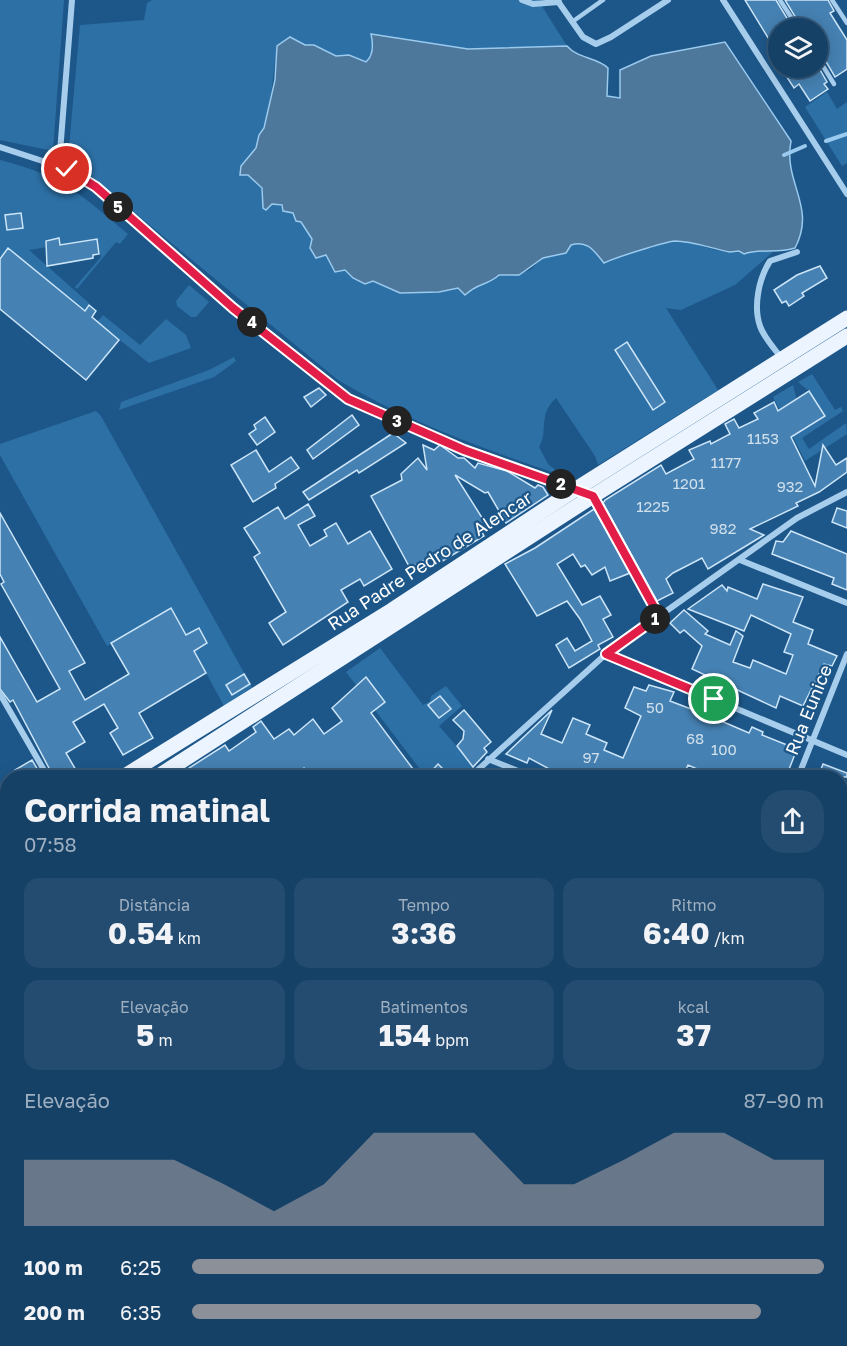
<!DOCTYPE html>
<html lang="pt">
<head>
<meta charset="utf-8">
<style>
	:root { --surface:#164167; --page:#234c70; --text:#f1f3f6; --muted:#9eafc0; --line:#355a7b; --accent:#8c9099 }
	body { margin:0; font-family:"Golos Text",sans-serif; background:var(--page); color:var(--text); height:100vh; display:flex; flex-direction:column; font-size:22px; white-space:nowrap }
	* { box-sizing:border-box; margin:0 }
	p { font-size:20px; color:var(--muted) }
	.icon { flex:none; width:33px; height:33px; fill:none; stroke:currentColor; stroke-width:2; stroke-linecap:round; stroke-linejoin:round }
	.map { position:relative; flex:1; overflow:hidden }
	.sheet { position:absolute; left:0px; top:770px; width:848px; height:578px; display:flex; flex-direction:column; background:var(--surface); border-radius:24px 24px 0 0; box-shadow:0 3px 15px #0003,0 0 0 2px var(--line) }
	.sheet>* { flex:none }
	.controls { position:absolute; left:768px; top:18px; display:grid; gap:12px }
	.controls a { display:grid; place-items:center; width:60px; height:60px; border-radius:50%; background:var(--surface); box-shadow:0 3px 15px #0003,0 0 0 2px var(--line); font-size:30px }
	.pin { position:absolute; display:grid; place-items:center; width:51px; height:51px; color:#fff; margin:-26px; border:3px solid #fff; border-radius:50%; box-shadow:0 2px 6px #0007 }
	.km { position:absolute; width:30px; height:30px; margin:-15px; border-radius:50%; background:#222; color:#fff; font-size:16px; line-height:30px; text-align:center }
	.round { display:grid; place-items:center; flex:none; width:63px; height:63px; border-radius:24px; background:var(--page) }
	.head { display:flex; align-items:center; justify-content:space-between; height:102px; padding:0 24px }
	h1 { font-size:33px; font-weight:700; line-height:45px }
	.figures { display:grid; grid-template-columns:repeat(3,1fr); gap:9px; height:102px; padding:6px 24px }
	.figures div { display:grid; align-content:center; border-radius:15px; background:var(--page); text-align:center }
	.figures b { font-size:30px; font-weight:700 }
	.figures small { font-size:16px; font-weight:400 }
	.figures p { font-size:16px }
	.chart { height:168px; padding:12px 24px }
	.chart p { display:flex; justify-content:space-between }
	.chart svg { width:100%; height:108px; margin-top:6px; fill:var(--accent); opacity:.7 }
	ul { padding:0 24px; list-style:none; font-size:20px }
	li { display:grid; grid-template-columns:96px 72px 1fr; align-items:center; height:45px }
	li i { height:15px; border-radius:8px; background:var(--accent) }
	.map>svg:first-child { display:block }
</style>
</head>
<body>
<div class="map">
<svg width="847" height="1346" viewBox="0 0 847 1346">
	<rect width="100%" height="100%" fill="#1d5789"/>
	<g fill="#2d70a5">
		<path d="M 0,0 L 64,0 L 53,151 L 0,140 Z"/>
		<path d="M 152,0 L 538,0 L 567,46 L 468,49 L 371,35 C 373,44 373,55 366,62 L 349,55 L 336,56 L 314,45 L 277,46 C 272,81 270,142 241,166 L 262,188 L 263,208 L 266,209 L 272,204 C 298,208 308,235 324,253 C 335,265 351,277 365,284 L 373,281 L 400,293 L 439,292 L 458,288 L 465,295 C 479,282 487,285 499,275 L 510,276 L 530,270 L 543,258 L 566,253 L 571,245 C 588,240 595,251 604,263 C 615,257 662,242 674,241 C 691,240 711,251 728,252 C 743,253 760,252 774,251 L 735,285 L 681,310 L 666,308 L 718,390 L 598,465 L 595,456 L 556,398 C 537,416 549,430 539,447 L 548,464 L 561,475 C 484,449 408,422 338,380 L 68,158 L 80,25 L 144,20 L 147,3 Z"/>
		<path d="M 827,92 L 837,109 L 847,102 L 847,163 L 842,166 L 805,107 Z"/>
		<path d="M 0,160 C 63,176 80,194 128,234 L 120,244 L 116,242 L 77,289 L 75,287 L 101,257 L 97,239 L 60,245 L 59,238 L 46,241 L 47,247 L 29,250 L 90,304 L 84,311 L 0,259 Z"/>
		<path d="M 189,285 L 209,302 L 196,317 L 191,317 L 177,306 L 176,301 Z"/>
		<path d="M 103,315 L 140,345 L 166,319 L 186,335 L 191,348 L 149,363 L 97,322 Z"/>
		<path d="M 234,357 L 236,361 L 214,377 L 119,410 L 121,402 L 209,370 Z"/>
		<path d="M 812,374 L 835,410 L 841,407 L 843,411 L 802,438 L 809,449 L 846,423 L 847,434 L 805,461 L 773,397 L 793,385 L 801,417 L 799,432 L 825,416 L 809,391 L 798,382 Z"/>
		<path d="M 96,411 L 101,416 L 252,687 L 224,706 L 171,608 L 107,646 L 0,455 L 0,444 Z"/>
		<path d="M 380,648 L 423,705 L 430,701 L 431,696 L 446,686 L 462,706 L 439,726 L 475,767 L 465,777 L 426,777 L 346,672 Z"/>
	</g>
	<path fill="#4d779b" stroke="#9acaee" stroke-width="1.5" d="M 371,34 L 468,49 L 567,46 C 578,59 597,57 608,68 L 607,96 L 620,98 L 620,70 L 651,56 L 725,42 L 791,141 C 783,184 817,206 795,248 C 778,254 759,248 744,254 L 739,251 L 730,252 C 713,249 692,241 675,241 C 664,242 614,258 604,263 C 594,251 588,240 571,245 L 566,253 L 543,258 L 519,275 L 499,275 C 487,286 479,282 465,295 L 458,288 L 439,292 L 400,293 L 373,281 L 365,284 L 353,278 L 345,270 L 335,272 L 326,255 L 316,258 L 310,248 L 312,239 L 301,222 L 296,221 L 293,213 L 283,211 L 282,205 L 272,204 L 266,210 L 263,208 L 262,188 L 248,175 L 240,175 L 241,166 L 256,148 L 259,135 L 264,128 L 275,80 L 277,46 L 290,37 L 305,45 L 314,45 L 336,56 L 349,55 L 366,62 C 374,55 373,43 371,34 Z"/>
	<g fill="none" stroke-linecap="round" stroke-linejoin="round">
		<g stroke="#9acaee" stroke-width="4">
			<path d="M 826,141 L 847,134"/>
			<path d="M 784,155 L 805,146"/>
		</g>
	</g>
	<g fill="#4581b2" stroke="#cce5f9" stroke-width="1.5">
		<path d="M 745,0 L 776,0 L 793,28 L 778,28 L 778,54 Z"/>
		<path d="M 785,0 L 828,0 L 834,11 L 830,13 L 847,40 L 847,69 L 835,77 L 818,48 L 818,28 L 802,28 Z"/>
		<path d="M 781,68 L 819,68 L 827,82 L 824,84 L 828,89 L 810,101 L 799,84 L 794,88 Z"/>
		<path d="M 21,213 L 23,228 L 7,230 L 5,215 Z"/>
		<path d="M 59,238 L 60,245 L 97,239 L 99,254 L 93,255 L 93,258 L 47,266 L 46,241 Z"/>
		<path d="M 8,248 L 85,311 L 89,305 L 96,311 L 92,317 L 119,340 L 86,380 L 0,309 L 0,259 Z"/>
		<path d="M 820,266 L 827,278 L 802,293 L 804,296 L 789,306 L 786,301 L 782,303 L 774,290 L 797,275 Z"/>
		<path d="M 627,342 L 665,402 L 653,410 L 615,350 Z"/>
		<path d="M 319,388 L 326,395 L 311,407 L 304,397 Z"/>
		<path d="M 809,391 L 825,416 L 791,437 L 815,486 L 823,445 L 836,465 L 847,458 L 847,472 L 819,492 L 796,503 L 798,506 L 750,529 L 764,535 L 708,569 L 702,558 L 673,573 L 666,579 L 673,593 L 657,601 L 603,503 L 605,500 L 661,465 L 666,474 L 694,459 L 689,450 L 710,441 L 711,444 L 730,434 L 725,424 L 734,419 L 739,428 L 758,419 L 754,413 L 774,402 L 778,411 Z"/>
		<path d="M 352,415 L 359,425 L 313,459 L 307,450 Z"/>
		<path d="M 265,417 L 275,432 L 257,445 L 249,434 L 256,429 L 254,425 Z"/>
		<path d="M 393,433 L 406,443 L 359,473 L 357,470 L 309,500 L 303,492 Z"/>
		<path d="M 423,445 L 434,450 L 440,445 L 458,458 L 464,458 L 475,468 L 478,463 L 507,471 L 535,488 L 538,485 L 543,487 L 548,495 L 506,523 L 488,492 L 485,493 L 455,475 L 486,524 L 488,528 L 482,532 L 484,536 L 441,562 L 436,554 L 410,568 L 371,496 L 402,480 L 401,474 L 418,458 L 427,470 Z"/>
		<path d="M 256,450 L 269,472 L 291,457 L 299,468 L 275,484 L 276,488 L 253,502 L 231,465 Z"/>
		<path d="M 308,504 L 315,516 L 298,525 L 310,546 L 327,536 L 324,530 L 336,523 L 348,544 L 370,531 L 392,569 L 364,586 L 360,579 L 341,590 L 348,602 L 283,645 L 269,623 L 286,612 L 254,557 L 260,553 L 244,528 L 278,507 L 285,519 Z"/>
		<path d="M 837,508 L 847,511 L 847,528 L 832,522 Z"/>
		<path d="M 594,509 L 630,573 L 610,581 L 605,567 L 592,575 L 585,565 L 581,567 L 573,554 L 557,564 L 582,605 L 600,596 L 611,615 L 603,619 L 613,637 L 598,645 L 600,649 L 569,668 L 556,645 L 567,638 L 575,651 L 592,641 L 580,619 L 567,601 L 537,616 L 505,564 L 535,548 Z"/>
		<path d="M 0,513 L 85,663 L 69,671 L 85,700 L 129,674 L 111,643 L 171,608 L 186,635 L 199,628 L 207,643 L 194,651 L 206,673 L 139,713 L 153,738 L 123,755 L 110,733 L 118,728 L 104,704 L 73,722 L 85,742 L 66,753 L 80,777 L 57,777 L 52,769 L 50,770 L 13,700 L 10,702 L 0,689 L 0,637 L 37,702 L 60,689 L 1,584 L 4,582 L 0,574 Z"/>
		<path d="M 791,531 L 847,554 L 847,590 L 832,584 L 834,578 L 772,554 L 776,541 L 783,542 Z"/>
		<path d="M 763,584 L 803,597 L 793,622 L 813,630 L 808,644 L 837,656 L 832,666 L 824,664 L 803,706 L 780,696 L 776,708 L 692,669 L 702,646 L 684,630 L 680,633 L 670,623 L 684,610 L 708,631 L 705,634 L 730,645 L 736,631 L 743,636 L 733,662 L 750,668 L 753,660 L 786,674 L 793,655 L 784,652 L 791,634 L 751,615 L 744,631 L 688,609 L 722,585 L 727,591 L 728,587 L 757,599 Z"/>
		<path d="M 244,674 L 250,684 L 232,695 L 226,685 Z"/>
		<path d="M 366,677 L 385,702 L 371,713 L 419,777 L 311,777 L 304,768 L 291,777 L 175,777 L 225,745 L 229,751 L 256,732 L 253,727 L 261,721 L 274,739 L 289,729 L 294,735 L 313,719 L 324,734 L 342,721 L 332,708 Z"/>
		<path d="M 649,685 L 674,692 L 670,701 L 691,709 L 692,704 L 706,710 L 705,714 L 749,733 L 752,727 L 763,732 L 762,735 L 797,749 L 786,777 L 707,777 L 709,774 L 688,765 L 683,777 L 564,777 L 529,758 L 527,763 L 506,754 L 552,710 L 541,734 L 562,743 L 573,718 L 590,725 L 586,734 L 607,743 L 604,750 L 623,758 L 641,716 L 625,708 L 634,687 L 646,691 Z"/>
		<path d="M 440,696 L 451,709 L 439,718 L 428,705 Z"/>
		<path d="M 464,710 L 491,742 L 484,748 L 487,752 L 473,767 L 457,746 L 463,739 L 464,731 L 453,720 Z"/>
		<path d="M 32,760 L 41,775 L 19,777 L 15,770 Z"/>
		<path d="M 438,764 L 451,777 L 426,777 Z"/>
		<path d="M 823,764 L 847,773 L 847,777 L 818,777 Z"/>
	</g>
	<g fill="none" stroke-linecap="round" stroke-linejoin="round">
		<g stroke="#a7cdec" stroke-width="4.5">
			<path d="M 780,0 L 798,28"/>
			<path d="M 832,0 L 847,23"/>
			<path d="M 572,22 L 603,0"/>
			<path d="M 818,58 L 834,84"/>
		</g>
		<g stroke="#a7cdec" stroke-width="6">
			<path d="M 522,0 L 533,4 L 559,2"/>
			<path d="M 557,0 L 583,37 L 596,44 L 611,37 L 668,0"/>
			<path d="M 723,0 L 847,194"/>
			<path d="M 0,147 L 67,169 L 96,187 L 233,308 L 348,398 L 492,461 L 574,488"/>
			<path d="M 59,165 L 72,0"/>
			<path d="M 782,359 C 775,349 764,338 760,326 C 753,306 759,278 770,261 L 797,252"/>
			<path d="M 594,497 L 659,616"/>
			<path d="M 740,560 L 847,603"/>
			<path d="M 606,654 L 847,755"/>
			<path d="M 0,694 L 48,777"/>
			<path d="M 488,759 L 533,777"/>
			<path d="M 470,777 L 606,654 L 797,518 L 847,492"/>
			<path d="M 798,777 L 847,654"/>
			<path d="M 840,900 L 847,903"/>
			<path d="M 840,1052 L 847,1054"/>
			<path d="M 840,1203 L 847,1206"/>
			<path d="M 809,1340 L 826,1346"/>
			<path d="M 114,1346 L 125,1340"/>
			<path d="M 330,1346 L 336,1342"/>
			<path d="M 560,1346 L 563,1340"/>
		</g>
		<g stroke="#ecf5ff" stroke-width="15">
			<path d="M 123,777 L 392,610 L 576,489 L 847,318"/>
			<path d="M 157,777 L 593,496 L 847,336"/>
			<path d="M 0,853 L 8,849"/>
			<path d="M 0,872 L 8,867"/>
		</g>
	</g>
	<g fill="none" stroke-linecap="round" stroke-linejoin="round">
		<defs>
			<path id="route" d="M 67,169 L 96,187 L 233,308 L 348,399 L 464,450 L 593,496 L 659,616 L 606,654 L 714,699"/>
		</defs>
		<use href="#route" stroke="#fff" stroke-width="12"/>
		<use href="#route" stroke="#e11d48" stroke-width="8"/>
	</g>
	<g text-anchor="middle" stroke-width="4.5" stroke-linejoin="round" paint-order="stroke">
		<g font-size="15" fill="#d0e0ec">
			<text x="763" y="444">1153</text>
			<text x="726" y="468">1177</text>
			<text x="689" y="489">1201</text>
			<text x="790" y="492">932</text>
			<text x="653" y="512">1225</text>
			<text x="723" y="534">982</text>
			<text x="655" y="713">50</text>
			<text x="695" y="744">68</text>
			<text x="724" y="755">100</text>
			<text x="591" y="763">97</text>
		</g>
		<g font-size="18" fill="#fff" stroke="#1d5789">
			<text transform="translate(430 561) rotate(-33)" y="6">Rua Padre Pedro de Alencar</text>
			<text transform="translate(809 710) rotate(-68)" y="6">Rua Eunice</text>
		</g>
	</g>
</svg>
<div class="controls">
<a><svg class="icon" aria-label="layers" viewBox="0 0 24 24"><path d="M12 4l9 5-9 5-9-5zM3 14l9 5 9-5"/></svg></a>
</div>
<div class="pin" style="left:714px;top:699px;background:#1e9e55"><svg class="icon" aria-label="arrive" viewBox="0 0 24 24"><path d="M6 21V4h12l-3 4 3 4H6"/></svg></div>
<div class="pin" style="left:67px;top:169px;background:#d93025"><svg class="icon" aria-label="check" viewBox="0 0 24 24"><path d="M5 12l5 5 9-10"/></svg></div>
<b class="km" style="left:655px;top:619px">1</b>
<b class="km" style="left:561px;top:484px">2</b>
<b class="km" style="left:397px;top:421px">3</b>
<b class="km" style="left:252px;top:322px">4</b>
<b class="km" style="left:118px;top:207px">5</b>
<section class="sheet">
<div class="head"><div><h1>Corrida matinal</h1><p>07:58</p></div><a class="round"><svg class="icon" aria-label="share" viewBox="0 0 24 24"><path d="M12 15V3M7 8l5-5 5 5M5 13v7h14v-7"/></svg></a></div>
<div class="figures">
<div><p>Distância</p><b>0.54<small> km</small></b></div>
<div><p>Tempo</p><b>3:36</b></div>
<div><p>Ritmo</p><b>6:40<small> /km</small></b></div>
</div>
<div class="figures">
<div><p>Elevação</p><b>5<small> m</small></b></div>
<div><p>Batimentos</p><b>154<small> bpm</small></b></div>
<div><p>kcal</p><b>37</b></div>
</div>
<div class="chart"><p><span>Elevação</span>87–90 m</p>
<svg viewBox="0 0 160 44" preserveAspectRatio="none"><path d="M0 44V17L10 17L20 17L30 17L40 27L50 38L60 27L70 6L80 6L90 6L100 27L110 27L120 17L130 6L140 6L150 17L160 17V44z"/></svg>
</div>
<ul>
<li><b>100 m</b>6:25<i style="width:100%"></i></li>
<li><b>200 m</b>6:35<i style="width:90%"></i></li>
</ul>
</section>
</div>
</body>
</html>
